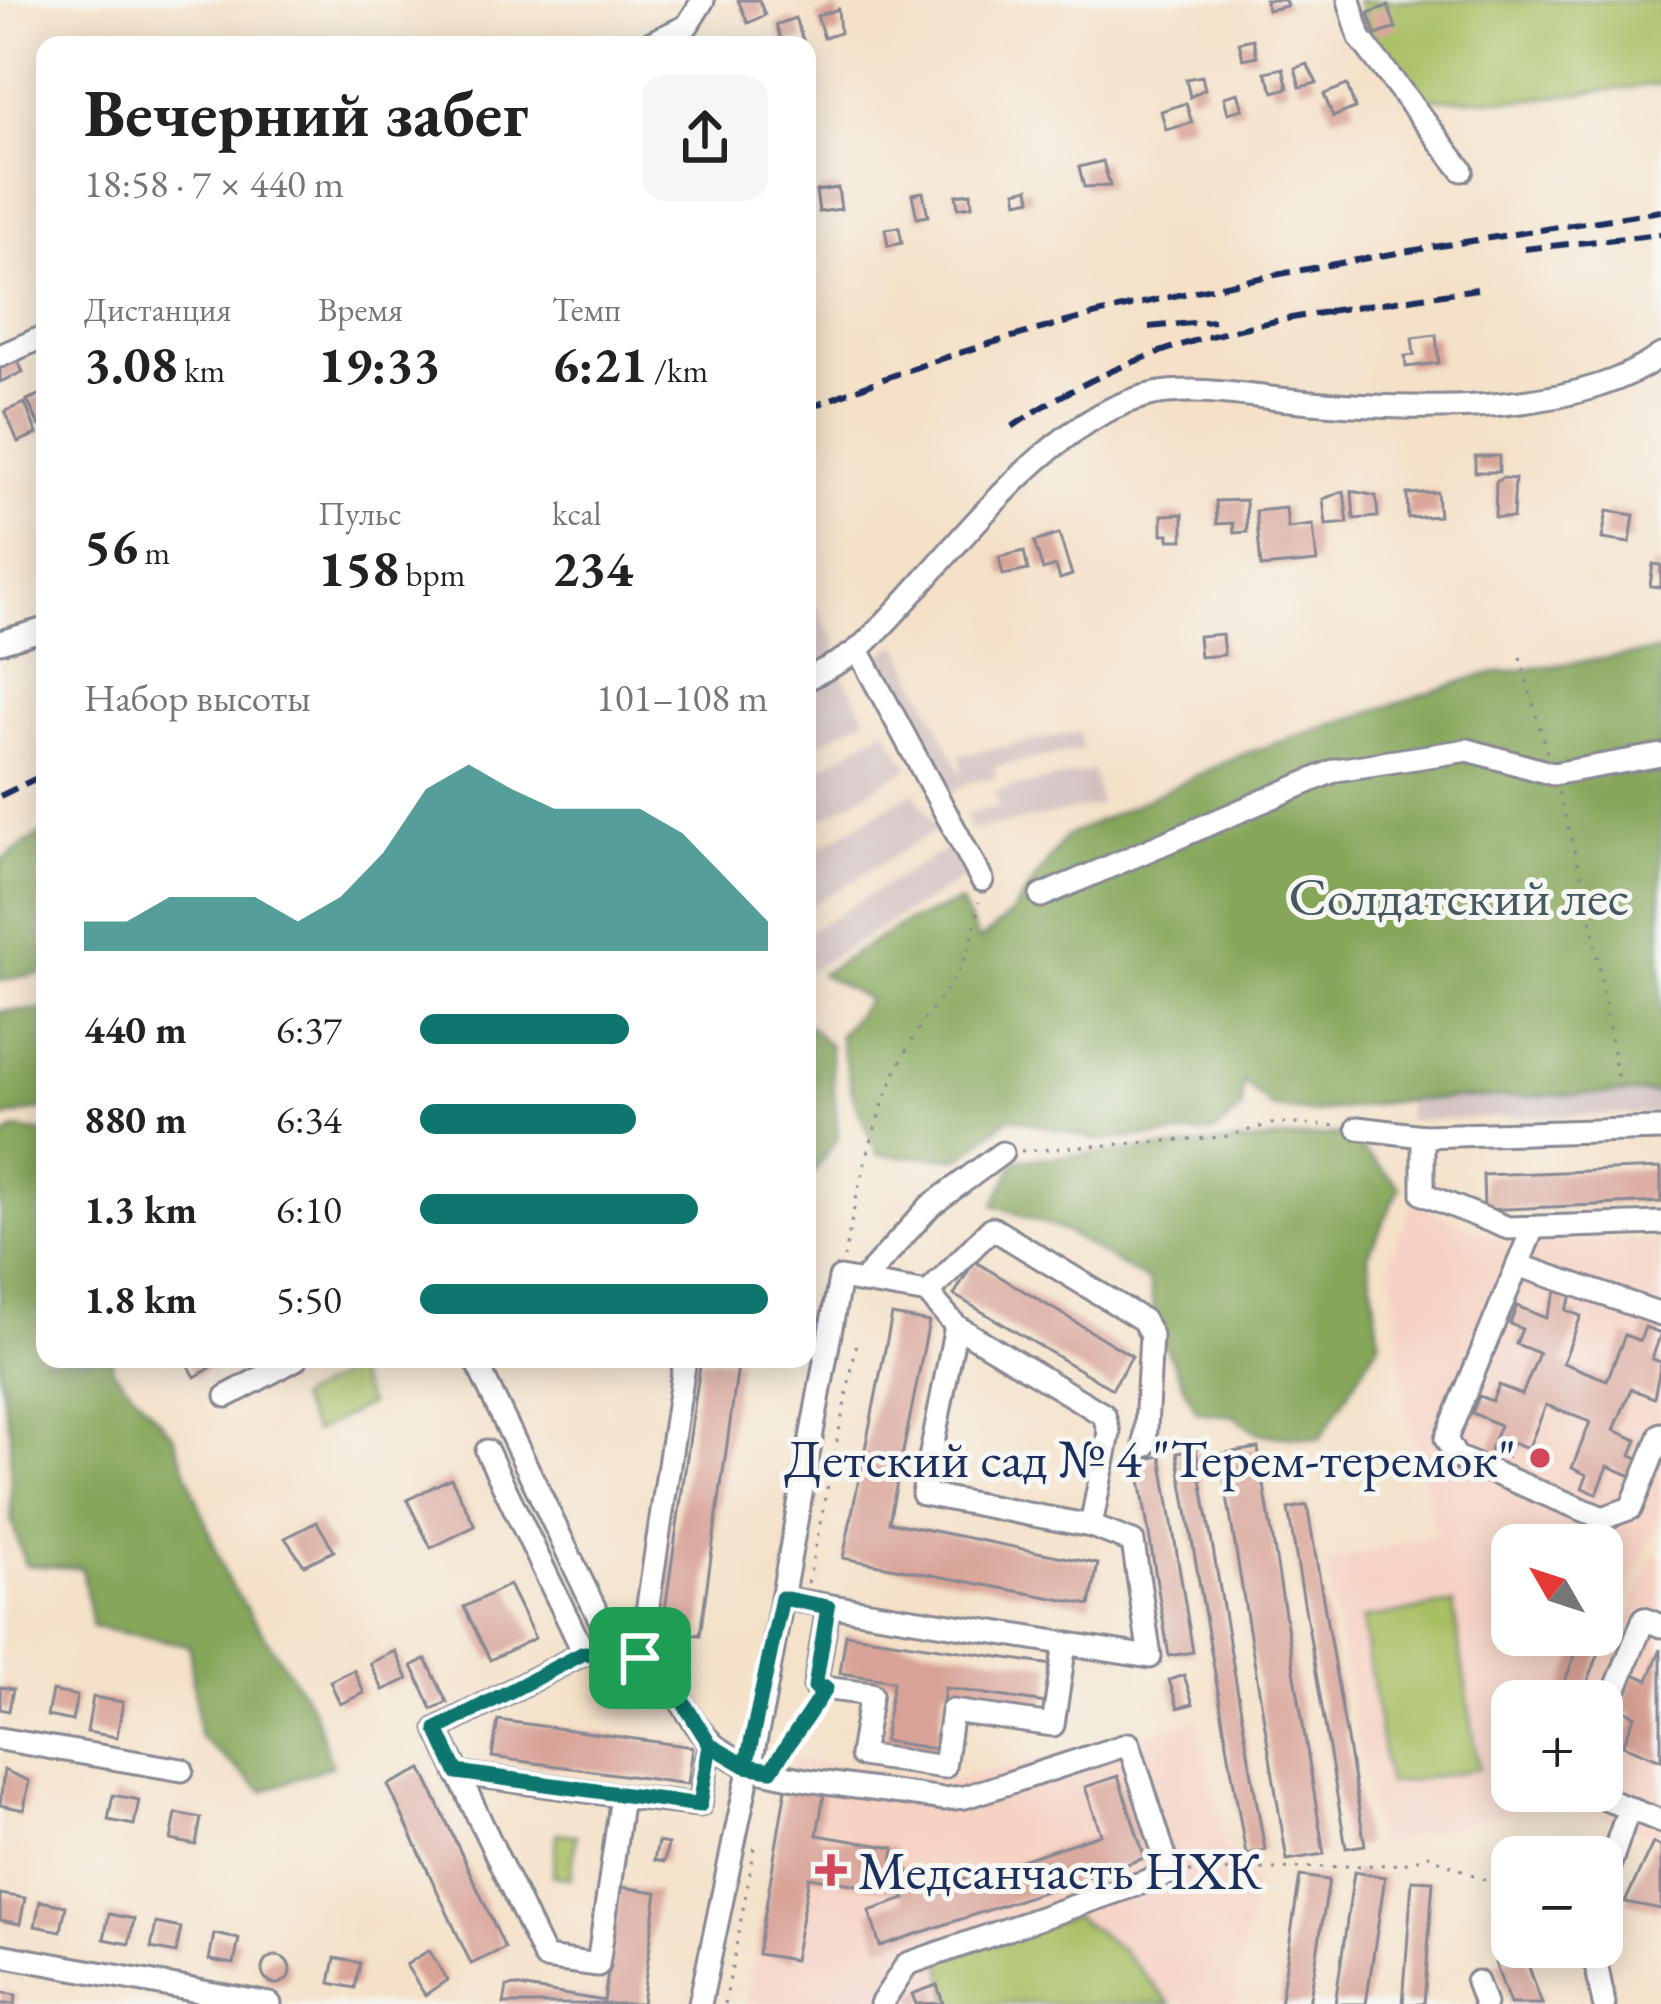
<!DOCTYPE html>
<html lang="ru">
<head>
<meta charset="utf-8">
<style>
	:root { --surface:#fff; --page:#f6f6f6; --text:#222; --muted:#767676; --accent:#0f766e }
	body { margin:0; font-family:"EB Garamond",serif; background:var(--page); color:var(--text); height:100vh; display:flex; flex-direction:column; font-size:45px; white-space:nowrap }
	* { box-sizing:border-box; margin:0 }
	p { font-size:39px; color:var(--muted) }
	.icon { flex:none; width:66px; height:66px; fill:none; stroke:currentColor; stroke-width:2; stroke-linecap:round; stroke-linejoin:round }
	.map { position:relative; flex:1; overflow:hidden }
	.panel { position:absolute; left:36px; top:36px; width:780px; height:1332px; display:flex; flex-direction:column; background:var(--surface); border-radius:24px; box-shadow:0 6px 30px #0003 }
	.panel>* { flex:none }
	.needle { width:78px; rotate:309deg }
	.fabs { position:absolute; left:1491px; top:1524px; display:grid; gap:24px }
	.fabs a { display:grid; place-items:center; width:132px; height:132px; border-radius:24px; background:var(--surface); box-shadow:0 6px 30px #0003; font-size:60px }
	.pin { position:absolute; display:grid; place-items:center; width:102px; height:102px; color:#fff; margin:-51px; border-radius:24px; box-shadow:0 6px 18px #0006 }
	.round { display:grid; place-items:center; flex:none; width:126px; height:126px; border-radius:24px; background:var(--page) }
	.summary { display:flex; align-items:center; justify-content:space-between; height:204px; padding:0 48px }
	h1 { font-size:66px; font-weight:700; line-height:90px }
	.metrics { display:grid; grid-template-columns:repeat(3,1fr); gap:18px; height:204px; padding:12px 48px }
	.metrics div { display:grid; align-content:center }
	.metrics b { font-size:51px; font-weight:700 }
	.metrics small { font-size:33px; font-weight:400 }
	.metrics p { font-size:33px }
	.chart { height:336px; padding:24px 48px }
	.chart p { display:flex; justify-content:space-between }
	.chart svg { width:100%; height:216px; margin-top:12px; fill:var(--accent); opacity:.7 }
	ul { padding:0 48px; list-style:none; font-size:39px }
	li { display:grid; grid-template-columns:192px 144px 1fr; align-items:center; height:90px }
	li i { height:30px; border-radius:15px; background:var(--accent) }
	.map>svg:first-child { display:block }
</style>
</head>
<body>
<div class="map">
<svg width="1661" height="2004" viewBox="0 0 1661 2004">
	<rect width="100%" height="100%" fill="#f6f6f2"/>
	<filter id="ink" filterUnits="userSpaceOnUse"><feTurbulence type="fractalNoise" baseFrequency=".00833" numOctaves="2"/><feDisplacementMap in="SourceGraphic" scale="24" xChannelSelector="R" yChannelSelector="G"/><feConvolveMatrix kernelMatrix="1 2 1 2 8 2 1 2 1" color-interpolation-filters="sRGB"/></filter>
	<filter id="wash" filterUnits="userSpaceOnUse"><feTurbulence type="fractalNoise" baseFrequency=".004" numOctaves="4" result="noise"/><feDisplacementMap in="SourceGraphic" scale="48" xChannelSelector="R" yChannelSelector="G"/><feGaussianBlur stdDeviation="2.7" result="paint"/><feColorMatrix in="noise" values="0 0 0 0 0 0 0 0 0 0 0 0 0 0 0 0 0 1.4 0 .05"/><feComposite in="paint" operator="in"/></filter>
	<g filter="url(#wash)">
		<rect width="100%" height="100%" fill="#f4e1c8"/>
		<g fill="#f6d2c4" fill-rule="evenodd">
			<path d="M 1413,1202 L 1508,1244 L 1661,1240 L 1661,1510 L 1621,1613 L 1602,1605 L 1602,1545 L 1512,1545 L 1512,1567 L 1481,1556 L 1512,1570 L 1512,1635 L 1602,1635 L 1602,1612 L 1626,1622 L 1653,1554 L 1661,1557 L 1661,1839 L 1556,1800 L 1377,1845 L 1325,1562 L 1436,1535 L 1406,1405 L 1390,1257 ZM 1512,1701 L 1602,1701 L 1602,1791 L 1512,1791 Z"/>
			<path d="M 1198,1721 L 1224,1850 L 1255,1884 L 1233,2004 L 746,2004 L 791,1758 L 946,1782 Z"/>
		</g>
		<g fill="#d1bfbe">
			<path d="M 807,586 L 834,640 L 839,669 L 866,717 L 807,750 Z"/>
			<path d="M 899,644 L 963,777 L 960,755 L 1079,732 L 1083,750 L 994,767 L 995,778 L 967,783 L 949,795 L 879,655 Z"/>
			<path d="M 886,728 L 909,767 L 807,828 L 807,776 Z"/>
			<path d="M 1093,771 L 1100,805 L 970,831 L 966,813 L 998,807 L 995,791 Z"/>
			<path d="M 914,791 L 937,830 L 807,908 L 807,855 Z"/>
			<path d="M 952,846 L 969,875 L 807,972 L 807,932 Z"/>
			<path d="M 1661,1092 L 1661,1113 L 1407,1120 L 1407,1100 Z"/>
		</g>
		<g fill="#a8bf64" stroke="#627761" stroke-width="3">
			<path d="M 1358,0 L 1661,0 L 1661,84 L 1523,100 L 1422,98 L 1368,33 Z"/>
			<path d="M 352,1370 L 369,1404 L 314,1432 L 297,1399 Z"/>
			<path d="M 1453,1604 L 1479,1769 L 1388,1784 L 1362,1619 Z"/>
			<path d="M 557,1833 L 576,1835 L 571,1878 L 552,1876 Z"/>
			<path d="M 1074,1916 L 1121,1949 L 1171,2004 L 950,2004 L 941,1959 Z"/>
		</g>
		<g fill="#86a65a" stroke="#506a5c" stroke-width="3">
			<path d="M 1661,651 L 1661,1092 L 1404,1100 L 1311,1113 L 1271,1107 L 1243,1081 L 1241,1109 L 1214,1133 L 1096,1140 L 1010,1117 L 961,1158 L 878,1155 L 854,1100 L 839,1035 L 869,1000 L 821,974 L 906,922 L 960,902 L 979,941 L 1011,914 L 1065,837 L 1241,755 L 1482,675 Z"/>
			<path d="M 45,831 L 45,973 L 0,980 L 0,861 Z"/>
			<path d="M 45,1010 L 45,1108 L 0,1119 L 0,1011 Z"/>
			<path d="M 807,1024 L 830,1046 L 838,1137 L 807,1182 Z"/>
			<path d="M 15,1129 L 45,1133 L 45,1359 L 112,1359 L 112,1369 L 173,1435 L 227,1579 L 312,1707 L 332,1765 L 263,1791 L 199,1736 L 189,1645 L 92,1627 L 82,1568 L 25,1565 L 11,1518 L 10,1433 L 0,1375 L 0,1141 Z"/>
			<path d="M 1346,1134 L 1400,1187 L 1368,1255 L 1380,1341 L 1320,1439 L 1258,1434 L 1234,1416 L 1197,1412 L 1156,1327 L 1149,1282 L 1064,1231 L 994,1205 L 1016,1160 Z"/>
		</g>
		<g id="blocks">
			<g fill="#d8a296">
				<path d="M 738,0 L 759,0 L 765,15 L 748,23 Z"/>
				<path d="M 1265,0 L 1285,0 L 1287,6 L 1268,10 Z"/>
				<path d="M 1388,6 L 1396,28 L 1376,35 L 1368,13 Z"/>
				<path d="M 838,9 L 840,33 L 824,38 L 817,16 Z"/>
				<path d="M 795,18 L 803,40 L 783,45 L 776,25 Z"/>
				<path d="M 1253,39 L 1257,56 L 1243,59 L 1239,42 Z"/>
				<path d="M 1307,64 L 1317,83 L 1300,87 L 1295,68 Z"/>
				<path d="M 1283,68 L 1288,88 L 1274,92 L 1265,72 Z"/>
				<path d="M 1202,76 L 1205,89 L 1190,97 L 1186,79 Z"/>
				<path d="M 1347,85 L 1355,108 L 1333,117 L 1324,94 Z"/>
				<path d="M 1238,93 L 1243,109 L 1228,113 L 1224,97 Z"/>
				<path d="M 1186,103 L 1192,123 L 1166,130 L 1161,111 Z"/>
				<path d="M 1103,161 L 1110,186 L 1084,187 L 1079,167 Z"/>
				<path d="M 838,188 L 841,209 L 819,212 L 816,191 Z"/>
				<path d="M 1029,188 L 1031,199 L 1018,202 L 1016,191 Z"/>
				<path d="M 923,192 L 928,216 L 917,218 L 912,194 Z"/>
				<path d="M 971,193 L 972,206 L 958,208 L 956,195 Z"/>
				<path d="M 899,227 L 902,243 L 888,246 L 885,229 Z"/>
				<path d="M 1436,335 L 1439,363 L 1406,367 L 1405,356 L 1414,355 L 1412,338 Z"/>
				<path d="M 16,357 L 23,372 L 0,382 L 0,364 Z"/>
				<path d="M 41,394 L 45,422 L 39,425 L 27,400 Z"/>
				<path d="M 25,403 L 37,434 L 18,442 L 5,411 Z"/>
				<rect x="1475" y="456" width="24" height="16"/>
				<path d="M 1502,478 L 1515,479 L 1513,518 L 1495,517 L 1496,482 Z"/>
				<path d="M 1344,491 L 1348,523 L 1326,525 L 1323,499 Z"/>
				<path d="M 1352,491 L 1376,496 L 1378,517 L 1354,519 Z"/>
				<path d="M 1437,492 L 1439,516 L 1408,518 L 1407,494 Z"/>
				<path d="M 1246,500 L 1247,532 L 1234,533 L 1233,523 L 1217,524 L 1216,501 Z"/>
				<path d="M 1286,508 L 1288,528 L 1313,525 L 1317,562 L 1261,567 L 1256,511 Z"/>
				<path d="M 1607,511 L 1634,515 L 1630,543 L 1602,539 Z"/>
				<path d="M 1183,514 L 1183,540 L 1169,540 L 1169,534 L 1162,534 L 1162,515 Z"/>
				<path d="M 1059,534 L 1072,575 L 1060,579 L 1056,566 L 1043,570 L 1034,542 Z"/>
				<path d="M 1024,551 L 1028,570 L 1003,575 L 999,557 Z"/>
				<path d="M 1653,564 L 1661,565 L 1661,587 L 1650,586 Z"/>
				<path d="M 1222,634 L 1224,655 L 1200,657 L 1198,636 Z"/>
				<path d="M 1661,1168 L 1661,1202 L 1484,1210 L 1483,1175 Z"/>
				<path d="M 974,1261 L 1132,1356 L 1112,1389 L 954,1295 Z"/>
				<path d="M 1557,1290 L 1572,1296 L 1566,1310 L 1581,1316 L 1563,1363 L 1607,1380 L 1625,1335 L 1640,1341 L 1645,1327 L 1661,1333 L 1652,1359 L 1661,1362 L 1654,1398 L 1631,1389 L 1614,1430 L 1637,1440 L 1631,1455 L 1643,1460 L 1636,1478 L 1608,1466 L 1597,1494 L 1582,1488 L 1587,1475 L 1572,1468 L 1590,1422 L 1546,1405 L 1528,1449 L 1512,1443 L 1507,1457 L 1490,1450 L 1500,1425 L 1472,1413 L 1479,1396 L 1492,1401 L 1499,1385 L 1522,1395 L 1539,1353 L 1516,1344 L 1522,1329 L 1510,1324 L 1517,1306 L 1546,1318 Z"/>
				<path d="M 892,1315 L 929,1322 L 889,1522 L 1098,1564 L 1090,1605 L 843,1558 Z"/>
				<path d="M 185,1359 L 226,1359 L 195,1377 Z"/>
				<path d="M 701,1359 L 739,1359 L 700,1635 L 662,1631 Z"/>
				<path d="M 1258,1448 L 1324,1854 L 1287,1860 L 1220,1454 Z"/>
				<path d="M 1196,1450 L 1265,1850 L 1246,1854 L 1177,1453 Z"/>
				<path d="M 1161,1456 L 1193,1652 L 1169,1656 L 1137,1461 Z"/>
				<path d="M 451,1478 L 475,1526 L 431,1548 L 407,1500 Z"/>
				<path d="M 1307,1505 L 1365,1845 L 1346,1848 L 1288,1509 Z"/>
				<path d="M 317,1522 L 334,1551 L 304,1565 L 285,1538 Z"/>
				<path d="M 509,1585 L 535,1638 L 490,1660 L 464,1607 Z"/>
				<path d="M 1602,1631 L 1607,1633 L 1580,1701 L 1557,1701 L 1583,1635 Z"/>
				<path d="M 846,1634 L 1052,1665 L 1046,1703 L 945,1688 L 936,1749 L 884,1741 L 893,1681 L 840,1673 Z"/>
				<path d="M 1661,1649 L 1661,1760 L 1623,1745 L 1635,1715 L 1620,1708 L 1634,1674 L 1648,1680 Z"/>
				<path d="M 395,1651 L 408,1679 L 383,1690 L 370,1663 Z"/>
				<path d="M 426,1659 L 447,1702 L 432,1709 L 412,1666 Z"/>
				<path d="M 354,1670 L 364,1693 L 340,1704 L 330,1681 Z"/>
				<path d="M 1184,1675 L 1193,1704 L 1178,1708 L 1169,1680 Z"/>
				<path d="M 0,1687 L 13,1689 L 9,1711 L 0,1709 Z"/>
				<path d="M 52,1691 L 77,1696 L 72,1721 L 47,1716 Z"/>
				<path d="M 93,1697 L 123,1702 L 117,1737 L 87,1732 Z"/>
				<path d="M 498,1720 L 693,1747 L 688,1784 L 492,1757 Z"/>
				<path d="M 422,1769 L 505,1948 L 471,1964 L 388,1785 Z"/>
				<path d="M 4,1770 L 29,1781 L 24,1810 L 0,1805 Z"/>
				<path d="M 1118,1776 L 1145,1858 L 880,1946 L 869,1911 L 905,1899 L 900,1892 L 809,1877 L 794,1960 L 758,1954 L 786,1788 L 824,1794 L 817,1835 L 894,1848 L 892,1864 L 906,1867 L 924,1892 L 1101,1834 L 1085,1787 Z"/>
				<path d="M 113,1795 L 139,1800 L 134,1825 L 108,1820 Z"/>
				<path d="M 176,1813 L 201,1818 L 196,1845 L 171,1840 Z"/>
				<path d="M 658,1842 L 668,1844 L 664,1862 L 654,1860 Z"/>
				<path d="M 1653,1843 L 1661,1846 L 1661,1909 L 1625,1902 Z"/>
				<path d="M 1354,1872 L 1385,1877 L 1366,2004 L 1335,2004 Z"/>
				<path d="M 1300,1876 L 1329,1880 L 1309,2004 L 1280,2004 Z"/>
				<path d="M 1412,1880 L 1433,1881 L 1424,2004 L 1403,2004 Z"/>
				<path d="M 620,1887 L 657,1892 L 642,2004 L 504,2004 L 507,1987 L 514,1986 L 604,2001 Z"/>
				<path d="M 0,1894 L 25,1898 L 20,1924 L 0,1920 Z"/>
				<path d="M 40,1901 L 66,1906 L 61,1931 L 35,1926 Z"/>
				<path d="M 109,1914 L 134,1919 L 129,1944 L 104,1939 Z"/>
				<path d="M 156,1923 L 181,1928 L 176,1953 L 151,1948 Z"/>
				<path d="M 214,1934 L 239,1939 L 234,1964 L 209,1960 Z"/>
				<path d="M 429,1950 L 447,1980 L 425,1995 L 406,1965 Z"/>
				<path d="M 1524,1953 L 1542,2004 L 1510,2004 L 1495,1963 Z"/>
				<circle cx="276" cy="1970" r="14"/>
				<path d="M 335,1958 L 360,1963 L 355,1988 L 330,1983 Z"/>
				<path d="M 937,1985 L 943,2003 L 916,2004 L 912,1994 Z"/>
				<path d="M 0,1992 L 16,1995 L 15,2004 L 0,2004 Z"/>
			</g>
		</g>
	</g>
	<g filter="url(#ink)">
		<use href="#blocks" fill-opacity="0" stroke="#888893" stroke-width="3"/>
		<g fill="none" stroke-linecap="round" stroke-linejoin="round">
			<defs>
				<g id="minor">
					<path d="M 1349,0 L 1360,38 L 1462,170"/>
					<path d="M 646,45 L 687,26 L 703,0"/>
					<path d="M 0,356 L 45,336"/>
					<path d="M 0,642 L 45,629"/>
					<path d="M 858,650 L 982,880"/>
					<path d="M 807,679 C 825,669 847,660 861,647 C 941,573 1042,416 1154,394 C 1197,386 1246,396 1290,400 C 1395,410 1573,420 1661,355"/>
					<path d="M 1041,896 L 1336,770 L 1468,750 L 1553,774 L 1661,755"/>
					<path d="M 1358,1128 L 1423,1136"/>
					<path d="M 1661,1129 L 1423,1136 L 1423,1194 L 1508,1228 L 1661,1223"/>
					<path d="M 1533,1228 L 1446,1439 L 1456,1457 L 1603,1518 L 1631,1508 L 1661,1434"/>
					<path d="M 1518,1265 L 1661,1314"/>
					<path d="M 862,1282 L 930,1206 L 1002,1153"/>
					<path d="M 928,1293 L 956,1326 L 1104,1415 L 1109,1433 L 1091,1526"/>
					<path d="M 475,1359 L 616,1653"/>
					<path d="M 227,1396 L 296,1359"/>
					<path d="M 487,1451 L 584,1653 C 696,1652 665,1726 741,1763 C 776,1781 897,1791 943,1799 L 965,1797 L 1129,1744 L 1170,1873 L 907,1964 L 881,2004"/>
					<path d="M 782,1598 L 1150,1657 L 1133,1542 L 1091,1526 L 923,1494 L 956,1326"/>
					<path d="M 828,1607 L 815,1687 L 871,1694 L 861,1755 L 944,1767 L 952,1711 L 1053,1725 L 1065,1644"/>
					<path d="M 584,1653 L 437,1729 L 545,1958 L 598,1965 L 622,1796 L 700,1805 L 710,1745"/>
					<path d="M 640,1658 L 685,1359"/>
					<path d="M 1602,1723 L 1644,1619 L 1661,1626"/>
					<path d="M 0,1739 L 182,1770"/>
					<path d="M 1602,1770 L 1605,1799 L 1661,1821"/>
					<path d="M 457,1773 L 622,1796"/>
					<path d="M 1602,1888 L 1629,1808"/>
					<path d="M 1593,1947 L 1604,2004"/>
					<path d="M 0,1955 L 270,2004"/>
					<path d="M 1477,1982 L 1485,2004"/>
					<path d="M 700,2004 L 763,1704 L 840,1278 L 928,1293 L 992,1228 L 1143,1320 L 1151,1335 L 1145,1446"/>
				</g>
			</defs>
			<use href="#minor" stroke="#888893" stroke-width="27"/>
			<g stroke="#888893" stroke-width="3" stroke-dasharray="3 9" stroke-linecap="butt">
				<path d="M 1520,657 L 1547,753"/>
				<path d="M 1558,792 L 1588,900 L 1618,1083"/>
				<path d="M 1021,1151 L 1223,1137 L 1275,1123 L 1339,1126"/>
				<path d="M 844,1258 C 857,1191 874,1112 906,1051 C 938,989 970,980 979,902"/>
				<path d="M 808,1583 L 858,1338"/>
				<path d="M 783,1752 L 814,1706"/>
				<path d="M 1189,1872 L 1404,1864 L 1428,1855 L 1512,1892"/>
				<path d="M 725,2004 L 756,1841"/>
			</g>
			<use href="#minor" stroke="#fff" stroke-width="21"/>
			<g stroke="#1b2f5e" stroke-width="6" stroke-dasharray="18 9" stroke-linecap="butt">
				<path d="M 1524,249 L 1661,234"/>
				<path d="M 1328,311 L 1477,289"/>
				<path d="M 1149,327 L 1214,321"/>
				<path d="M 807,409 C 1078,295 1373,257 1661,211"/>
				<path d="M 1012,427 C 1111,358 1222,327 1341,310"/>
				<path d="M 0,796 L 45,774"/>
			</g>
		</g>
	</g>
	<g fill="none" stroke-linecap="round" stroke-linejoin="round" filter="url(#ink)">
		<defs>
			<path id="route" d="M 640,1658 L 584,1653 L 437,1729 L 457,1772 L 700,1805 L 710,1745 L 746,1766 L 771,1770 L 826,1688 L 815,1687 L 828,1607 L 782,1598 L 746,1766 L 710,1745 L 678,1694 L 640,1658"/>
		</defs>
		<use href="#route" stroke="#fff" stroke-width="24"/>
		<use href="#route" stroke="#0f766e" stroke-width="15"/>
	</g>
	<g fill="#d1495b" stroke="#f6f6f2" stroke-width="4.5">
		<circle cx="1540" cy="1458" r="12"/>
		<path d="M825 1852h12v12h12v12h-12v12h-12v-12h-12v-12h12z"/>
	</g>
	<g text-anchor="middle" stroke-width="10" stroke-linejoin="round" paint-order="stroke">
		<g font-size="54" fill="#455a60" stroke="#f6f6f2">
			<text x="1459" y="915">Солдатский лес</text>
		</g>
		<g font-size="54" fill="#1b2f5e" stroke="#f6f6f2" text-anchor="end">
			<text x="1516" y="1477">Детский сад № 4 "Терем-теремок"</text>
			<text x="858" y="1889" text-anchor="start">Медсанчасть НХК</text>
		</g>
	</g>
</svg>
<div class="fabs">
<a><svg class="needle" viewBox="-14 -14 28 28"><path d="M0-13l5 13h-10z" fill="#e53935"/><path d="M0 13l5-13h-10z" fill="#767676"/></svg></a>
<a>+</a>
<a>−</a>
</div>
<div class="pin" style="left:640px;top:1658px;background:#1e9e55"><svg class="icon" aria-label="arrive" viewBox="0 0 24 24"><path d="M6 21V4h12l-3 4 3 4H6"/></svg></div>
<section class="panel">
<div class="summary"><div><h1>Вечерний забег</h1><p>18:58 · 7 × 440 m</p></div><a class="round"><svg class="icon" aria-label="share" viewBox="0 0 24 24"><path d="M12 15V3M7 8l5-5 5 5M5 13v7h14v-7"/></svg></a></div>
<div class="metrics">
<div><p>Дистанция</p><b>3.08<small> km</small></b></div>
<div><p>Время</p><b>19:33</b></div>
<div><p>Темп</p><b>6:21<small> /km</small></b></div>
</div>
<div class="metrics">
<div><b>56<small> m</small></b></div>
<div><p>Пульс</p><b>158<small> bpm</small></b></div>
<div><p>kcal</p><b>234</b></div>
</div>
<div class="chart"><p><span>Набор высоты</span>101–108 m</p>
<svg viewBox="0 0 160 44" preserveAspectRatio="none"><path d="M0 44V38L10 38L20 33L30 33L40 33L50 38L60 33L70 24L80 11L90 6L100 11L110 15L120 15L130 15L140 20L150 29L160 38V44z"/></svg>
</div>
<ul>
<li><b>440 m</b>6:37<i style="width:60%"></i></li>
<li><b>880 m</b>6:34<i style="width:62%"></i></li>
<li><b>1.3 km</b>6:10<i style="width:80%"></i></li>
<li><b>1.8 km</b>5:50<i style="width:100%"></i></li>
</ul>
</section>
</div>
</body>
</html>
